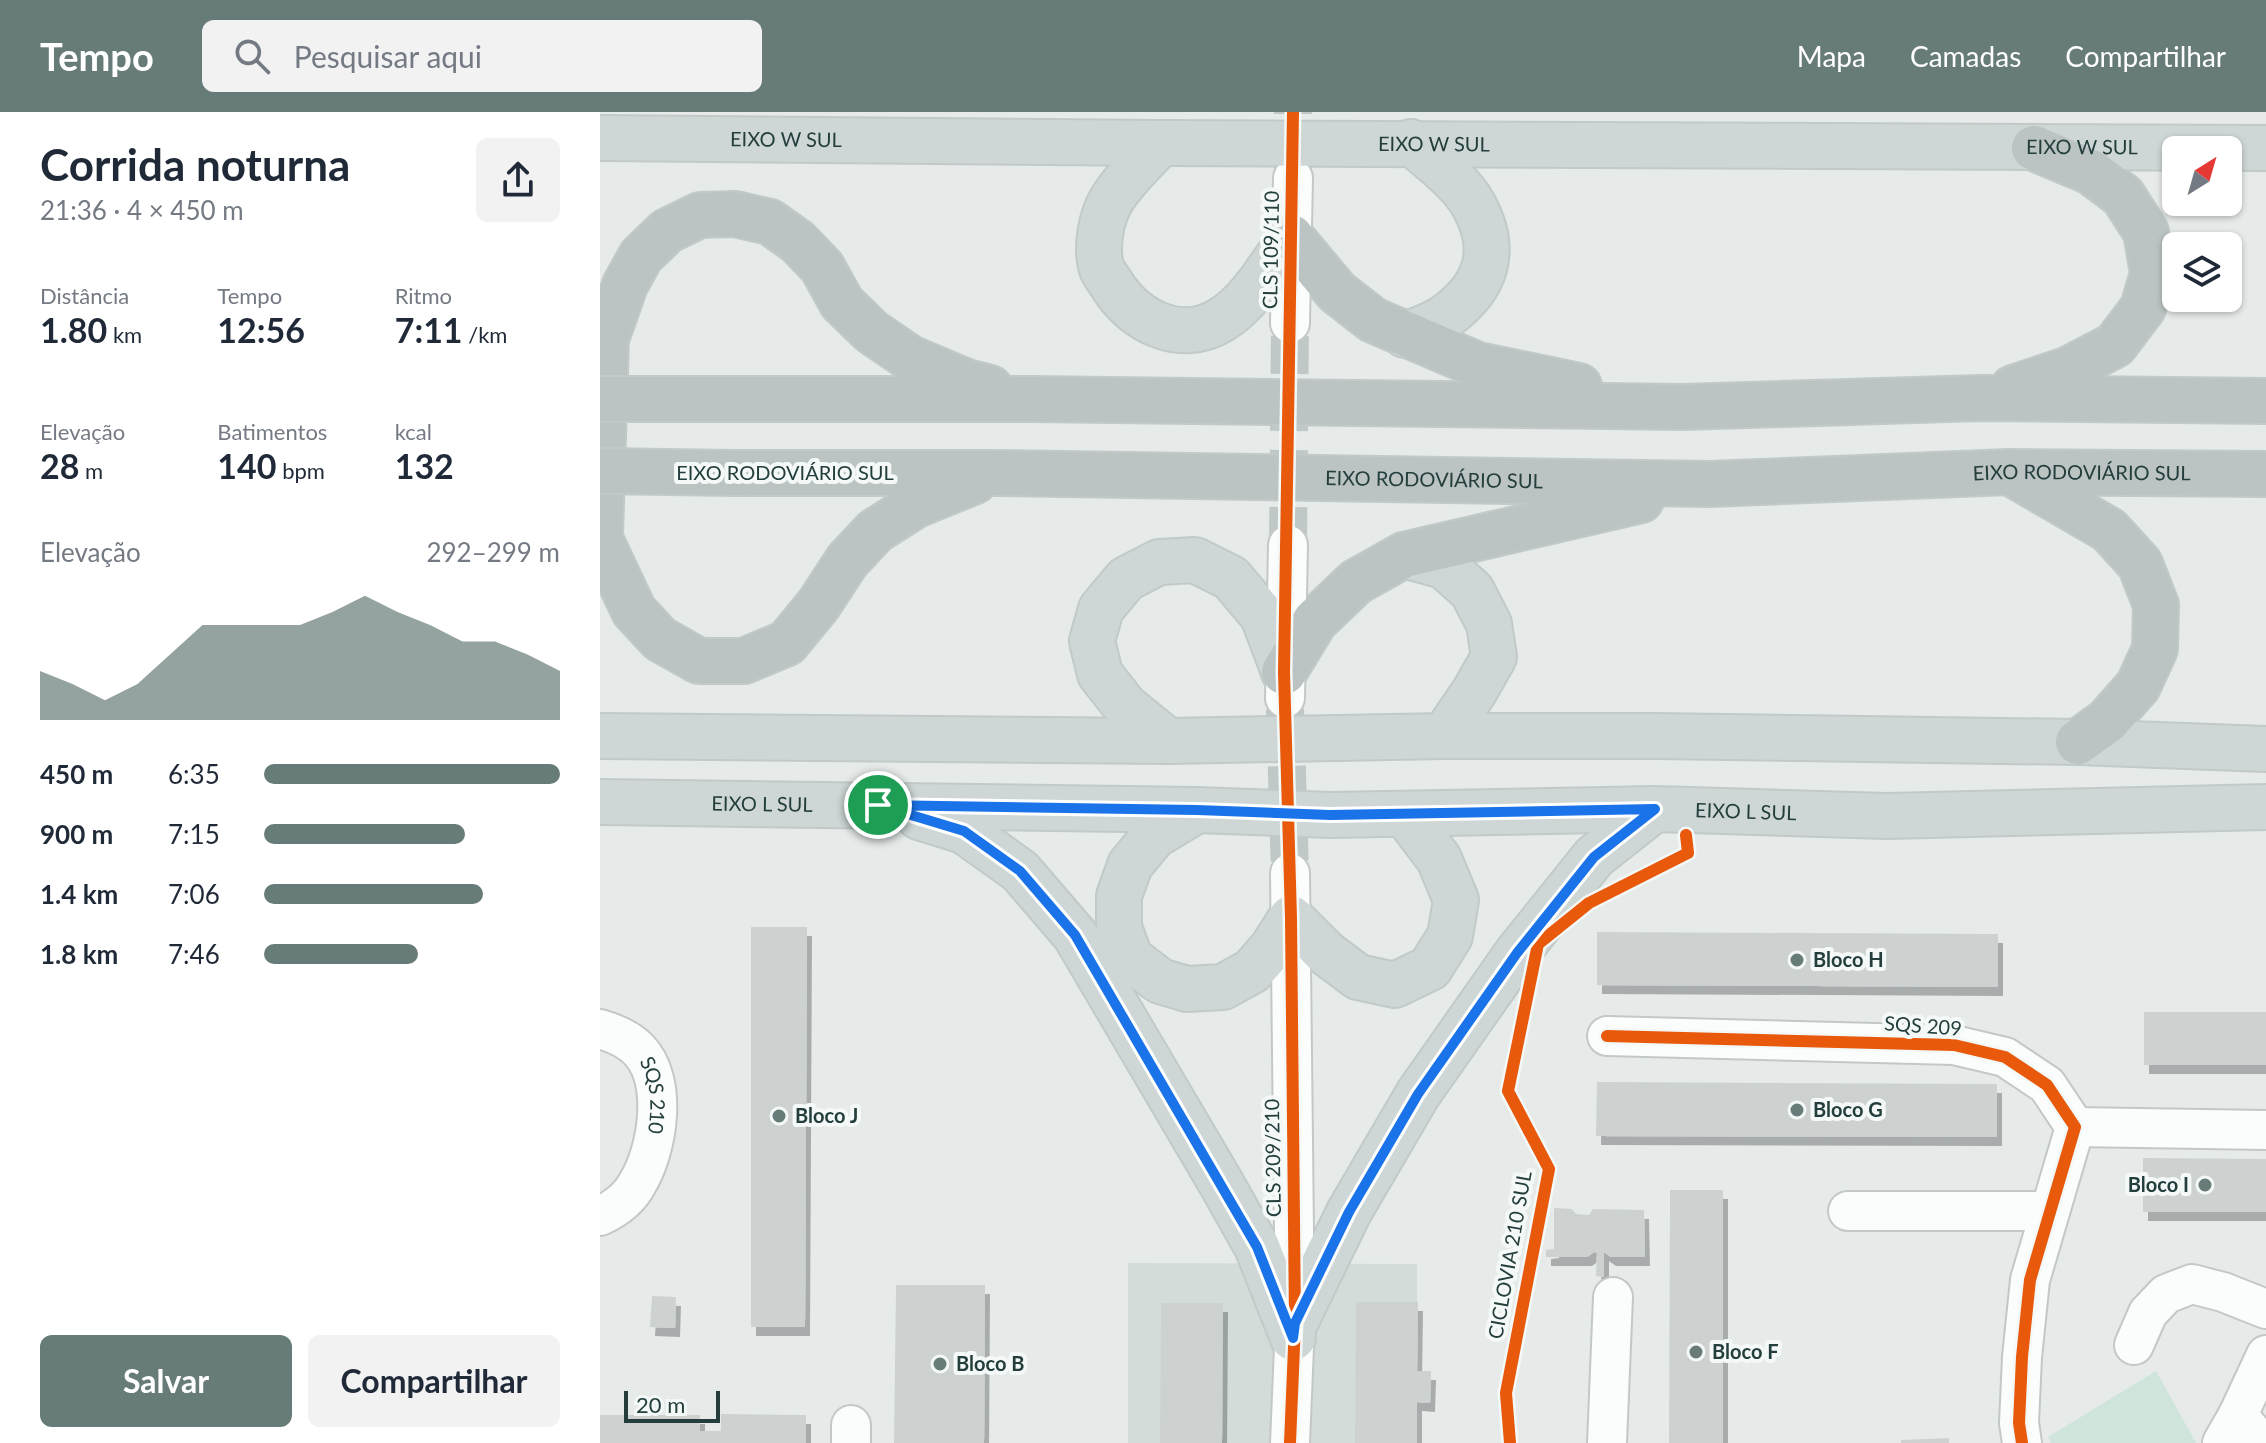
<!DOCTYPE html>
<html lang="pt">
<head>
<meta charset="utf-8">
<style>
	:root { --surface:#fff; --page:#f2f2f3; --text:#1f2937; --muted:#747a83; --accent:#677b79 }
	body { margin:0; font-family:Lato,sans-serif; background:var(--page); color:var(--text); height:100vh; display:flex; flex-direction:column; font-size:30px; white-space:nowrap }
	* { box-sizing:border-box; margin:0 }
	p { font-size:26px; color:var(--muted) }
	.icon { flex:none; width:44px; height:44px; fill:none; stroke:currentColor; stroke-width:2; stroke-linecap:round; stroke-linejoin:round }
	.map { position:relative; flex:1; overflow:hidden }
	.side { display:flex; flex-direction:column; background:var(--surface); width:600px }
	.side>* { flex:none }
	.needle { width:52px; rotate:37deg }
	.controls { position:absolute; left:1562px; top:24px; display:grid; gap:16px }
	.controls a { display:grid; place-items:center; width:80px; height:80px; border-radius:12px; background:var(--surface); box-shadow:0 2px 6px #0004; font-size:40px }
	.scale { position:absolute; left:24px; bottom:20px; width:96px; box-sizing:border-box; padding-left:8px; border:4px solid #233e3c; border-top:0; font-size:22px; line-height:28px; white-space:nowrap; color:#233e3c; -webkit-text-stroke:6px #f4f9f8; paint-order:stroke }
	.pin { position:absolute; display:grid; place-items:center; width:68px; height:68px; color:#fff; margin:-34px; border:4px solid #fff; border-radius:50%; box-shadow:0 2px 8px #0007 }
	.round { display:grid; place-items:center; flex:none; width:84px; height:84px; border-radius:12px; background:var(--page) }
	.head { display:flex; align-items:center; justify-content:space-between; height:136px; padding:0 40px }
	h1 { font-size:44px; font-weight:700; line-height:60px }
	.metrics { display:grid; grid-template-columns:repeat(3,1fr); gap:12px; height:136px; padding:8px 40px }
	.metrics div { display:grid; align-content:center }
	.metrics b { font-size:34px; font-weight:700 }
	.metrics small { font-size:22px; font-weight:400 }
	.metrics p { font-size:22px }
	.chart { height:224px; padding:16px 40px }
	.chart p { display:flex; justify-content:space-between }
	.chart svg { width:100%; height:144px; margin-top:8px; fill:var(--accent); opacity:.7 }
	.cta { display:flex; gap:16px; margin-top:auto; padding:16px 40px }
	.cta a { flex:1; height:92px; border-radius:12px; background:var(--accent); color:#fff; font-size:32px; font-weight:700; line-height:92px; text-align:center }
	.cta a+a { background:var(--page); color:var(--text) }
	ul { padding:0 40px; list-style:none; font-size:26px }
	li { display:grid; grid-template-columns:128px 96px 1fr; align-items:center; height:60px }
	li i { height:20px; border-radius:10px; background:var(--accent) }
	header { display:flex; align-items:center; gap:48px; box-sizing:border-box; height:112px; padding:0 40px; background:var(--accent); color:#fff }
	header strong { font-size:38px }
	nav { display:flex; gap:44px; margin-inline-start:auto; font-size:28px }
	.search { width:560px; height:72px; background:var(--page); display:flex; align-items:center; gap:20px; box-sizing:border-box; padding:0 28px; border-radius:12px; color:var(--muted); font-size:30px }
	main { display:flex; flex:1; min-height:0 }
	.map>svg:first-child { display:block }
</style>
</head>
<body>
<header>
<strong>Tempo</strong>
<div class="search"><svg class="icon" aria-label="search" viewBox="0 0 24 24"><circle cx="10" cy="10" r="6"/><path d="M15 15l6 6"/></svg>Pesquisar aqui</div>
<nav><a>Mapa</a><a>Camadas</a><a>Compartilhar</a></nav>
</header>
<main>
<section class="side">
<div class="head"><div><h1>Corrida noturna</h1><p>21:36 · 4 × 450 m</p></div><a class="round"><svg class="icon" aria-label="share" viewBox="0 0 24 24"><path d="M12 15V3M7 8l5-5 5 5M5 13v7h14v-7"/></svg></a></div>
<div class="metrics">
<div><p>Distância</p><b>1.80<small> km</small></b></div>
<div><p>Tempo</p><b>12:56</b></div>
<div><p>Ritmo</p><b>7:11<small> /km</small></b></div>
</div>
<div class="metrics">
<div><p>Elevação</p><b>28<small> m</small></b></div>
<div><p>Batimentos</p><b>140<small> bpm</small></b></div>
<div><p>kcal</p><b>132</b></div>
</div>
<div class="chart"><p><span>Elevação</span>292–299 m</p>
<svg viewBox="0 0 160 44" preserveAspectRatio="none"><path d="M0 44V29L10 33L20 38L30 33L40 24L50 15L60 15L70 15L80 15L90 11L100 6L110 11L120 15L130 20L140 20L150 24L160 29V44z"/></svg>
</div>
<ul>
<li><b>450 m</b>6:35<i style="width:100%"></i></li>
<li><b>900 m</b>7:15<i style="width:68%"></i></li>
<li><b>1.4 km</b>7:06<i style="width:74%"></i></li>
<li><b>1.8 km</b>7:46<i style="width:52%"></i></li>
</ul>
<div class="cta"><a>Salvar</a><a>Compartilhar</a></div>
</section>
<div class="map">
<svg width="1666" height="1331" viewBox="0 0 1666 1331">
	<defs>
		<filter id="shadow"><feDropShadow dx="5" dy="9" stdDeviation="0" flood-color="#0004"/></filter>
	</defs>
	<rect width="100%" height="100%" fill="#e6ebea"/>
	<path fill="#d4dcda" d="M 528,1151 L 817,1152 L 817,1331 L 528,1331 Z"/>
	<path fill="#cfe4da" d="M 1556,1259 L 1596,1331 L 1451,1331 L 1448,1325 Z"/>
	<g fill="#cdd2d1" filter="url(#shadow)">
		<path d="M 151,815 L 207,815 L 205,1215 L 151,1215 Z"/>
		<path d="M 997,820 L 1398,822 L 1398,875 L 997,873 Z"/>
		<rect x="1544" y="900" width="122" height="53"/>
		<path d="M 997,970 L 1397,972 L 1397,1025 L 996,1024 Z"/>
		<path d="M 1543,1046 L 1666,1047 L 1666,1100 L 1543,1100 Z"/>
		<path d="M 1070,1078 L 1123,1078 L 1123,1331 L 1069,1331 Z"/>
		<path d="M 954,1096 L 972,1097 L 976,1102 L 989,1103 L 993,1097 L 1044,1098 L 1045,1145 L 1011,1145 L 1004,1140 L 1004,1165 L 996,1164 L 997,1141 L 994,1140 L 987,1145 L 946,1145 L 946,1138 L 954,1137 Z"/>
		<path d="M 296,1173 L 385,1173 L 384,1331 L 294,1331 Z"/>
		<path d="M 52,1184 L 76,1185 L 75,1216 L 50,1215 Z"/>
		<path d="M 756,1190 L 818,1190 L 817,1259 L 831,1259 L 830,1291 L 817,1290 L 817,1331 L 755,1331 Z"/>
		<path d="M 561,1191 L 623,1191 L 622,1331 L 560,1331 Z"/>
		<path d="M 121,1302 L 206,1303 L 206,1331 L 0,1331 L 0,1303 L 100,1303 L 100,1319 L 121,1319 Z"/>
		<path d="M 1349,1326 L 1349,1331 L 1301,1331 L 1301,1328 Z"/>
	</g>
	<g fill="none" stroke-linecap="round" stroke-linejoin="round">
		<g stroke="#bfc8c7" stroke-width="38" stroke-dasharray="38 19" stroke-linecap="butt">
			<path d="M 693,59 L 693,0"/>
			<path d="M 688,433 L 690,211"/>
			<path d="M 685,597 L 690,761"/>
		</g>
		<defs>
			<g id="minor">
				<path d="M 690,211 L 693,66"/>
				<path d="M 685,586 L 688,433"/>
				<path d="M 690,761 L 695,1211 L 690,1331"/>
				<path id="s1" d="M 0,917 C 14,921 28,927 38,937 C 69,968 58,1038 37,1072 C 29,1087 15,1097 0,1104"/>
				<path d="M 1007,924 L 1354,933 L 1405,945 L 1447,973 L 1475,1015 L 1430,1168 L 1422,1245 L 1419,1311 L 1422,1331"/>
				<path d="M 1475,1015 L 1666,1018"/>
				<path d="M 1248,1099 L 1450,1099"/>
				<path d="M 1534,1233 L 1548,1201 L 1566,1182 L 1592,1172 L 1623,1180 L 1666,1197"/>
				<path d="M 1638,1303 L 1661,1331"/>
				<path d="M 251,1331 L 251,1313"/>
				<path d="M 1007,1331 L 1013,1185"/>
				<path d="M 1622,1331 L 1638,1303 L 1666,1243"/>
			</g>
			<g id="major">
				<path id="s2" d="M 0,26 L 561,31 L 1666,36"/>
				<path d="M 561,31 C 546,46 514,78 507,97 C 500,113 496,140 502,157 C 504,162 509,168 512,173 C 535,209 580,233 621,208 C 651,190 671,153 691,125"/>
				<path d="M 805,223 C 818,218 833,213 845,205 C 887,175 899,138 873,92 C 859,68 832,49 811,30"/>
				<path d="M 804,443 L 844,454 L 872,479 L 889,512 L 894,545 L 874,580 L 844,624"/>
				<path d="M 0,624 L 568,629 L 844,624 L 1054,624 L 1478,630 L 1666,637"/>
				<path d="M 568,629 L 525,594 L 500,562 L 492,529 L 501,497 L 526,467 L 559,450 L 595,448 L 631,466 L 663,504 L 684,560"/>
				<path id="s3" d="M 0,690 L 597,698 L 730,703 L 1055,697 L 1287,704 L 1666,695"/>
				<path d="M 597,698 L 554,724 L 530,753 L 519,784 L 519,815 L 530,846 L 560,869 L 587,877 L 623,875 L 652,859 L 672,836 L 691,806 L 726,841 L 758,865 L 795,873 L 830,856 L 850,824 L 856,788 L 839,747 L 805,702"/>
				<path d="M 319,705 L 364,719 L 420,759 L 475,823 L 621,1071 L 657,1135 L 693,1226"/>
				<path d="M 695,1211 L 749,1100 L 818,982 L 917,841 L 994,745 L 1055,697"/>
			</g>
			<g id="highway">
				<path d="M 691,125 L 737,180 L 773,208 L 878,253 L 979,274"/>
				<path d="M 1413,276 L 1467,258 L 1515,233 L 1543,196 L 1553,161 L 1546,120 L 1523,84 L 1491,60 L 1434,36"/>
				<path d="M 142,287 L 431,287 L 1083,295 L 1381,286 L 1666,289"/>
				<path id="s4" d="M 134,361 L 394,361 L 1110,372 L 1409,360 L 1666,362"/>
				<path d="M 1411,361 L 1509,418 L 1540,452 L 1556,493 L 1555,537 L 1538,574 L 1507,609 L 1478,630"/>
				<path d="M 0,423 L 6,227 L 25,173 L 41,144 L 67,119 L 100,103 L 135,102 L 170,110 L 198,130 L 222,155 L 242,191 L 272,220 L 310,246 L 367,270 L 390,276"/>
				<path d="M 0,427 L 34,499 L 60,527 L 99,549 L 144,549 L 187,531 L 219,492 L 247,449 L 275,419 L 316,393 L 375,369"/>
				<path d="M 684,560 L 715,509 L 756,470 L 804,443 L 1041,388"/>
			</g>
		</defs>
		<use href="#minor" stroke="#c3c8c7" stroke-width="42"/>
		<use href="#major" stroke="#c2cac9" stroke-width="48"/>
		<use href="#highway" stroke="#c2cac9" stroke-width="48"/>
		<use href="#minor" stroke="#fbfcfc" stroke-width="38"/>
		<use href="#major" stroke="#ced7d6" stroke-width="44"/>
		<use href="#highway" stroke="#bbc3c3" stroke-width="44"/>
		<defs>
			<g id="highway-bridge">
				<path d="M 0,287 L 142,287"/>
				<path d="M 0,359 L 134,361"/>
			</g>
		</defs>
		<use href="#highway-bridge" stroke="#c2cac9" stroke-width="48" stroke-linecap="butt"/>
		<use href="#highway-bridge" stroke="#bbc3c3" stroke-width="44"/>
		<defs>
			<g id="cycleway">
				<path d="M 1007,924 L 1354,933 L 1405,945 L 1447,973 L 1475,1015 L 1430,1168 L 1422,1245 L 1419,1311 L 1422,1331"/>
				<path d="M 690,1331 L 695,1211 L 691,806 L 684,560 L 693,0"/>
				<path d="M 910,1331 L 906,1281 L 949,1057 L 908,979 L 938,832 L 989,791 L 1088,741 L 1086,723"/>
			</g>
		</defs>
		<use href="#cycleway" stroke="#f4f9f8" stroke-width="17"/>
		<use href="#cycleway" stroke="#e8590c" stroke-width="12"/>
	</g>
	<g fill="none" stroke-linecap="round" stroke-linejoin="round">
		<defs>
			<path id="route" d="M 278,693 L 597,698 L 730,703 L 1055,697 L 994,745 L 917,841 L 818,982 L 749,1100 L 695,1211 L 693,1226 L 657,1135 L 475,823 L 420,759 L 364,719 Z"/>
		</defs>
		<use href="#route" stroke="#fff" stroke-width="16"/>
		<use href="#route" stroke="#1a73e8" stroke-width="10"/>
	</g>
	<g fill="#677b79" stroke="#f4f9f8" stroke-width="3">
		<circle cx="1197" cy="848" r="8"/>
		<circle cx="1197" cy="998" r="8"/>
		<circle cx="179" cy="1004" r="8"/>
		<circle cx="1605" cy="1073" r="8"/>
		<circle cx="1096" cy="1240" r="8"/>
		<circle cx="340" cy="1252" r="8"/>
	</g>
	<g text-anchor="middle" stroke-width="8" stroke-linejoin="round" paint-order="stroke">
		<g font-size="20" fill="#233e3c" stroke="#f4f9f8">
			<text dy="7" stroke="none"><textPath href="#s2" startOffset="186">EIXO W SUL</textPath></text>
			<text dy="7" stroke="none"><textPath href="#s2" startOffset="834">EIXO W SUL</textPath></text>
			<text dy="7" stroke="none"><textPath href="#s2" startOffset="1482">EIXO W SUL</textPath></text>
			<text transform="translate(671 138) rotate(-89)" y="7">CLS 109/110</text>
			<text x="185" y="368">EIXO RODOVIÁRIO SUL</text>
			<text dy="7" stroke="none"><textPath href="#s4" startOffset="1348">EIXO RODOVIÁRIO SUL</textPath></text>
			<text dy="7" stroke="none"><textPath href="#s4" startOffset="700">EIXO RODOVIÁRIO SUL</textPath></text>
			<text dy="7" stroke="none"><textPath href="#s3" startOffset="162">EIXO L SUL</textPath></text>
			<text dy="7" stroke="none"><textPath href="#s3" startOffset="1146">EIXO L SUL</textPath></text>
			<text transform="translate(1323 914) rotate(4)" y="7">SQS 209</text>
			<text dy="7" stroke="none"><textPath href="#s1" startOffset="94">SQS 210</textPath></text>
			<text transform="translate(673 1046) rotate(-91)" y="7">CLS 209/210</text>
			<text transform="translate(910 1143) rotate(-80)" y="7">CICLOVIA 210 SUL</text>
		</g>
		<g font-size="20" font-weight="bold" fill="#233e3c" stroke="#f4f9f8" text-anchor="start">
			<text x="1213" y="855">Bloco H</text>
			<text x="1213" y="1005">Bloco G</text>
			<text x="195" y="1011">Bloco J</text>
			<text x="1589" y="1080" text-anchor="end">Bloco I</text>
			<text x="1112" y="1247">Bloco F</text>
			<text x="356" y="1259">Bloco B</text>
		</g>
	</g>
</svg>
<div class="controls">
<a><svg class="needle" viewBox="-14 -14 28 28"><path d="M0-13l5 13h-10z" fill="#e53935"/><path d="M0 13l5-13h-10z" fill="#747a83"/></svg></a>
<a><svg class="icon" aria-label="layers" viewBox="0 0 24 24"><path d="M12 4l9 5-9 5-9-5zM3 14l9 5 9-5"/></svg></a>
</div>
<div class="scale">20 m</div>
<div class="pin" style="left:278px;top:693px;background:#1e9e55"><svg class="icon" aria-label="arrive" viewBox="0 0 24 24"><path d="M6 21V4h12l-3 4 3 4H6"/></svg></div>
</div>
</main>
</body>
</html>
